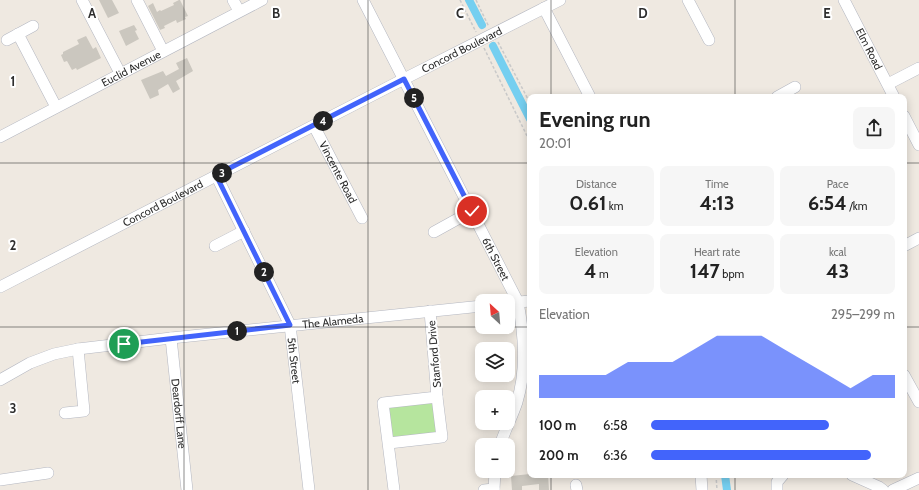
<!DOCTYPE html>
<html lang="en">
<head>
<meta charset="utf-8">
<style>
	:root { --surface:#fff; --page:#f6f6f6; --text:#222; --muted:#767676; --accent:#4264fb }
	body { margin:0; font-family:Cabin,sans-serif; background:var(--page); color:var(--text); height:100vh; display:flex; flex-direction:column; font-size:15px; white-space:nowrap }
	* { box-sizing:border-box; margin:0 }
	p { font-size:13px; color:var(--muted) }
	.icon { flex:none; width:22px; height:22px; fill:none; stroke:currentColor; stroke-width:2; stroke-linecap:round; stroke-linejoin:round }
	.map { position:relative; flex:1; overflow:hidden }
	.side { position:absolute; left:527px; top:94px; width:380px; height:384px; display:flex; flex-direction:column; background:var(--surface); border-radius:8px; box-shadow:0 2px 10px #0003 }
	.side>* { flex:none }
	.needle { width:26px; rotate:334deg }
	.tools { position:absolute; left:475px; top:294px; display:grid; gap:8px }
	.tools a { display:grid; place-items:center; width:40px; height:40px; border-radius:8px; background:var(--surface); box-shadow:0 2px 10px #0003; font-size:20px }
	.pin { position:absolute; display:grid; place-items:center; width:34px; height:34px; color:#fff; margin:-17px; border:2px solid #fff; border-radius:50%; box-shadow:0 1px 4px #0007 }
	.km { position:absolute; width:20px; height:20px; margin:-10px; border-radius:50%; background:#222; color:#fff; font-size:11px; line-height:20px; text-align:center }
	.round { display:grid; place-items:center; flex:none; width:42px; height:42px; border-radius:8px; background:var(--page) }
	.summary { display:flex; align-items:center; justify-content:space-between; height:68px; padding:0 12px }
	h1 { font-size:22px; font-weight:700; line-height:30px }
	.stats { display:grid; grid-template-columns:repeat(3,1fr); gap:6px; height:68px; padding:4px 12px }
	.stats div { display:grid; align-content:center; border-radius:8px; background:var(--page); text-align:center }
	.stats b { font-size:20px; font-weight:700 }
	.stats small { font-size:11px; font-weight:400 }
	.stats p { font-size:11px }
	.chart { height:112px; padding:8px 12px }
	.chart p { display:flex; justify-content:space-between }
	.chart svg { width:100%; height:72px; margin-top:4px; fill:var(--accent); opacity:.7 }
	ul { padding:0 12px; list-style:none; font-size:13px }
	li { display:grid; grid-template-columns:64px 48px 1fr; align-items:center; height:30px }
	li i { height:10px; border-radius:5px; background:var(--accent) }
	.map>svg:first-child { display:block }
</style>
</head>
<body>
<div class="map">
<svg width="919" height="490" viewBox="0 0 919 490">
	<rect width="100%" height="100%" fill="#efe9e1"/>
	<path fill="#b6e59e" d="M 437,397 L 442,437 L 389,443 L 383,403 Z"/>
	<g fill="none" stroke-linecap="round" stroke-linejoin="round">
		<g stroke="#75cff0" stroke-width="8">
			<path d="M 469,0 L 482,25"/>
			<path d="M 493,46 L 530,119"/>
			<path d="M 725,475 L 727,490"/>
		</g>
	</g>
	<g fill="#cbc7bf">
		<path d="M 99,0 L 112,0 L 119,13 L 108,18 Z"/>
		<path d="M 179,0 L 180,0 L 188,16 L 185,17 L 186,19 L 177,23 L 176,20 L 164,26 L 165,28 L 160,30 L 148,6 L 153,3 L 157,12 L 160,10 L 161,11 L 174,5 L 173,3 Z"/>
		<path d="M 134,25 L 137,30 L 135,31 L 139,39 L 126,46 L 119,31 Z"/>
		<path d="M 86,36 L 93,49 L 96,47 L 101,58 L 77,70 L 76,68 L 72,70 L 67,61 L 64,62 L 61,55 L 63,54 L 63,52 L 79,44 L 77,40 Z"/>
		<path d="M 187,58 L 193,71 L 176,81 L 180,89 L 173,93 L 168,84 L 158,90 L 159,95 L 150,99 L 141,80 L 163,71 L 166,76 L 179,69 L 176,63 Z"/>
		<path d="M 530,474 L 548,475 L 549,490 L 539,490 L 539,484 L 522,486 L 522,490 L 512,490 L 511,476 Z"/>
	</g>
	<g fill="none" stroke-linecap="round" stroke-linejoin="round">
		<defs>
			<g id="minor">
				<path d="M 82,0 L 120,73"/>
				<path d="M 137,0 L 163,51"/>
				<path d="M 233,0 L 239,11"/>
				<path id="s1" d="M 363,0 L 518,302 C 524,335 527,369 517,402 C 512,417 505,430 500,445"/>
				<path d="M 688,0 L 709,40"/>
				<path id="s2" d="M 844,0 L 894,97"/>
				<path d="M 544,8 L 590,97"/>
				<path d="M 18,34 L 56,107"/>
				<path d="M 7,40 L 33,26"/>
				<path d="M 888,84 L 919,68"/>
				<path d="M 777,97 L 795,87"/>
				<path d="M 904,116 L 919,145"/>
				<path id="s3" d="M 314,126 L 362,218"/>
				<path id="s4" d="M 0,137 L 262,0"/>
				<path id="s5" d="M 216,175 L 290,325 L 309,490"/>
				<path d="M 434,232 L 472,211"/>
				<path d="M 215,246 L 244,231"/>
				<path d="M 904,246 L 919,238"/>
				<path id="s6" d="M 0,287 L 404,79 L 560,0"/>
				<path d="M 508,303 L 530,301"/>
				<path id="s7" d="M 171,338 L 187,490"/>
				<path d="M 904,375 L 919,402"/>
				<path id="s8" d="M 0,380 L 30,363 L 54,354 L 78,349 L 171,338 L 482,306"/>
				<path d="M 65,413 L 84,411 L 78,349"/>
				<path d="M 389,443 L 442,437 L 437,397"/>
				<path d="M 701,475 L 702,490"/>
				<path d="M 852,475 L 879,487 L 883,490"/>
				<path d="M 0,480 L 48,473"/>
				<path d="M 576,485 L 577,490"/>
				<path d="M 394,490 L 383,403 L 437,397 L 430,311"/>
				<path d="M 484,490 L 494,489"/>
				<path d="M 494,490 L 495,471"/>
				<path d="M 777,490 L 777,482 L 783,475"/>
				<path d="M 893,490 L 919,478"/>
			</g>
		</defs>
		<use href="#minor" stroke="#b4b7c1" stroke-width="12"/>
		<g stroke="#c9c9c9" stroke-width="1.5" stroke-dasharray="3 2" stroke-linecap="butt">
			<path d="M 460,0 L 476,32"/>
			<path d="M 476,0 L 489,27"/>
			<path d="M 498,42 L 530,103"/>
			<path d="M 484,48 L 530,142"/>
			<path d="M 716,475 L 717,490"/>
		</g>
		<use href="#minor" stroke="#fff" stroke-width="11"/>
	</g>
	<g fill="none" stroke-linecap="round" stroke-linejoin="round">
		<defs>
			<path id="route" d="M 124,344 L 290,325 L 216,175 L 404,79 L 472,211"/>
		</defs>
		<use href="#route" stroke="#fff" stroke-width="8"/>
		<use href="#route" stroke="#4264fb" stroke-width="5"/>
	</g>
	<path fill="none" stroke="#2e2e2e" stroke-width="1" stroke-opacity="0.55" d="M 184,0 L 184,490M 368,0 L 368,490M 551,0 L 551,97M 735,0 L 735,97M 0,163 L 530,163M 904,163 L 919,163M 0,327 L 482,327M 508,327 L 530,327M 904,327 L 919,327M 551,475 L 551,490M 735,475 L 735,490"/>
	<g text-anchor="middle" stroke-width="4" stroke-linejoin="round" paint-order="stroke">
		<g font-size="11" fill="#2e2e2e" stroke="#fff">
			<text dy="4" stroke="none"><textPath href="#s2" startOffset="55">Elm Road</textPath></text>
			<text dy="4" stroke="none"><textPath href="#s6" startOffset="519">Concord Boulevard</textPath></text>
			<text dy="4" stroke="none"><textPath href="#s4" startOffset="148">Euclid Avenue</textPath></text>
			<text dy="4" stroke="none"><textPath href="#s3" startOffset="52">Vincente Road</textPath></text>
			<text dy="4" stroke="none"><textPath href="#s6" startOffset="183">Concord Boulevard</textPath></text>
			<text dy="4" stroke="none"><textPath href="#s1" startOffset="291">6th Street</textPath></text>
			<text dy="4" stroke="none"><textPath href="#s8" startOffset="341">The Alameda</textPath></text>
			<text transform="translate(434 354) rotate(-95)" y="4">Stanford Drive</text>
			<text dy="4" stroke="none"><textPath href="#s5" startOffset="203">5th Street</textPath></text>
			<text dy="4" stroke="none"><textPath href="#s7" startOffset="76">Deardorff Lane</textPath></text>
		</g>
	</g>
	<g font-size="13" text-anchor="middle" font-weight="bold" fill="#2e2e2e" stroke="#fff" stroke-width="4" stroke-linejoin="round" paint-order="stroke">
		<text x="92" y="18">A</text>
		<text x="276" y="18">B</text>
		<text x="460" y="18">C</text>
		<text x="643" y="18">D</text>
		<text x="827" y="18">E</text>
		<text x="13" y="86">1</text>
		<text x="13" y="250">2</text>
		<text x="13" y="413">3</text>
	</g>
</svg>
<div class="tools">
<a><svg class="needle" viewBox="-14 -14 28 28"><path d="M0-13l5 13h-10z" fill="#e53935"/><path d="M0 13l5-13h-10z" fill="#767676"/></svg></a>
<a><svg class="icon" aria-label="layers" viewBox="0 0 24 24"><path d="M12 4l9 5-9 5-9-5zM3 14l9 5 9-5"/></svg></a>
<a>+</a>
<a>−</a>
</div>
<div class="pin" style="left:124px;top:344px;background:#1e9e55"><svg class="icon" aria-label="arrive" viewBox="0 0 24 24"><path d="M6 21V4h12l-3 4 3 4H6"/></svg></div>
<div class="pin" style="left:472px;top:211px;background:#d93025"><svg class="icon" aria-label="check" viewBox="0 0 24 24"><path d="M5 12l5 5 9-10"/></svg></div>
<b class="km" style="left:237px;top:331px">1</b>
<b class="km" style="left:264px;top:272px">2</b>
<b class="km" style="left:222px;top:173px">3</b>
<b class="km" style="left:323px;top:121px">4</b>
<b class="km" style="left:414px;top:98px">5</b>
<section class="side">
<div class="summary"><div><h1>Evening run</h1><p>20:01</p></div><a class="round"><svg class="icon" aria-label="share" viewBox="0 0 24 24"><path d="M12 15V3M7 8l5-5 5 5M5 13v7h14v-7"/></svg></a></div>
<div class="stats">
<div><p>Distance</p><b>0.61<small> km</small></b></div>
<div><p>Time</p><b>4:13</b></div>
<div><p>Pace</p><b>6:54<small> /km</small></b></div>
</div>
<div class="stats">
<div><p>Elevation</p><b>4<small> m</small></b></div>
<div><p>Heart rate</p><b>147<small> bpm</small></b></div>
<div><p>kcal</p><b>43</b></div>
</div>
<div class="chart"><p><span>Elevation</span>295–299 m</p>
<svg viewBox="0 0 160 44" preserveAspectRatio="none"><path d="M0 44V30L10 30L20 30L30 30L40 22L50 22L60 22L70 14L80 6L90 6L100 6L110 14L120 22L130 30L140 38L150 30L160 30V44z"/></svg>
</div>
<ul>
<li><b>100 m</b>6:58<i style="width:73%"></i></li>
<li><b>200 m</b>6:36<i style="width:90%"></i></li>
</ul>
</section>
</div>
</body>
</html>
